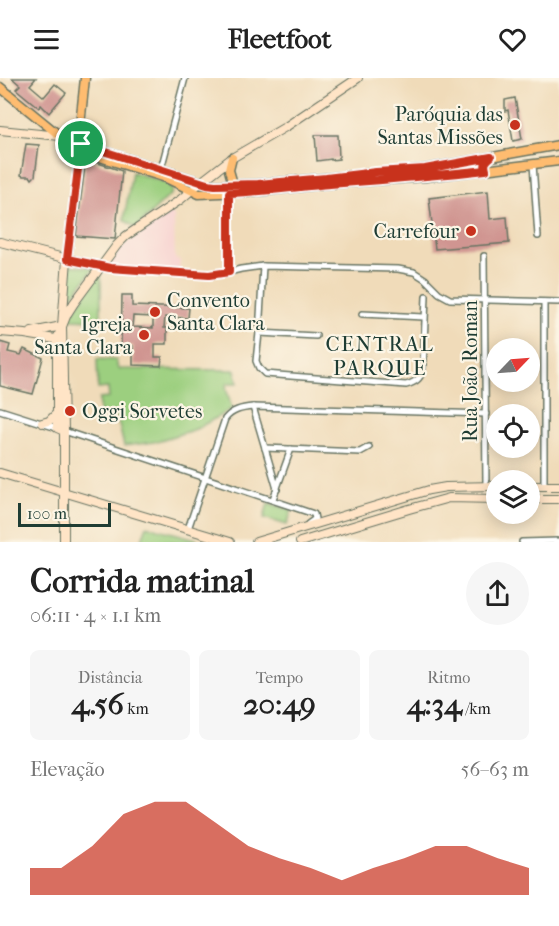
<!DOCTYPE html>
<html lang="pt">
<head>
<meta charset="utf-8">
<style>
	:root { --surface:#fff; --page:#f6f6f6; --text:#222; --muted:#767676; --accent:#c8321e }
	body { margin:0; font-family:"IM FELL French Canon",serif; background:var(--page); color:var(--text); height:100vh; display:flex; flex-direction:column; font-size:22px; white-space:nowrap }
	* { box-sizing:border-box; margin:0 }
	p { font-size:20px; color:var(--muted) }
	.icon { flex:none; width:33px; height:33px; fill:none; stroke:currentColor; stroke-width:2; stroke-linecap:round; stroke-linejoin:round }
	.map { position:relative; height:464px; overflow:hidden }
	.side { display:flex; flex-direction:column; background:var(--surface); flex:1 }
	.side>* { flex:none }
	.needle { width:39px; rotate:65deg }
	.buttons { position:absolute; left:486px; top:260px; display:grid; gap:12px }
	.buttons a { display:grid; place-items:center; width:54px; height:54px; border-radius:50%; background:var(--surface); box-shadow:0 3px 15px #0003; font-size:30px }
	.scale { position:absolute; left:18px; bottom:15px; width:93px; box-sizing:border-box; padding-left:6px; border:3px solid #1f3d34; border-top:0; font-size:16px; line-height:21px; white-space:nowrap; color:#1f3d34; -webkit-text-stroke:4px #fcf5e5; paint-order:stroke }
	.pin { position:absolute; display:grid; place-items:center; width:51px; height:51px; color:#fff; margin:-26px; border:3px solid #fff; border-radius:50%; box-shadow:0 2px 6px #0007 }
	.round { display:grid; place-items:center; flex:none; width:63px; height:63px; border-radius:32px; background:var(--page) }
	.overview { display:flex; align-items:center; justify-content:space-between; height:102px; padding:0 30px }
	h1 { font-size:33px; font-weight:700; line-height:45px }
	.metrics { display:grid; grid-template-columns:repeat(3,1fr); gap:9px; height:102px; padding:6px 30px }
	.metrics div { display:grid; align-content:center; border-radius:9px; background:var(--page); text-align:center }
	.metrics b { font-size:30px; font-weight:700 }
	.metrics small { font-size:16px; font-weight:400 }
	.metrics p { font-size:16px }
	.chart { height:168px; padding:12px 30px }
	.chart p { display:flex; justify-content:space-between }
	.chart svg { width:100%; height:108px; margin-top:6px; fill:var(--accent); opacity:.7 }
	header { display:flex; justify-content:space-between; align-items:center; height:78px; padding:0 30px; background:var(--surface); font-size:27px; font-weight:700 }
	.map>svg:first-child { display:block }
</style>
</head>
<body>
<header><svg class="icon" aria-label="menu" viewBox="0 0 24 24"><path d="M4 6h16M4 12h16M4 18h16"/></svg>Fleetfoot<svg class="icon" aria-label="heart" viewBox="0 0 24 24"><path d="M12 20l-8-8c-3-5 5-10 8-4 3-6 11-1 8 4z"/></svg></header>
<div class="map">
<svg width="559" height="464" viewBox="0 0 559 464">
	<rect width="100%" height="100%" fill="#fcf5e5"/>
	<filter id="ink" filterUnits="userSpaceOnUse"><feTurbulence type="fractalNoise" baseFrequency=".0167" numOctaves="2"/><feDisplacementMap in="SourceGraphic" scale="12" xChannelSelector="R" yChannelSelector="G"/><feConvolveMatrix kernelMatrix="1 2 1 2 8 2 1 2 1" color-interpolation-filters="sRGB"/></filter>
	<filter id="wash" filterUnits="userSpaceOnUse"><feTurbulence type="fractalNoise" baseFrequency=".008" numOctaves="4" result="noise"/><feDisplacementMap in="SourceGraphic" scale="24" xChannelSelector="R" yChannelSelector="G"/><feGaussianBlur stdDeviation="1.35" result="paint"/><feColorMatrix in="noise" values="0 0 0 0 0 0 0 0 0 0 0 0 0 0 0 0 0 1.4 0 .05"/><feComposite in="paint" operator="in"/></filter>
	<g filter="url(#wash)">
		<rect width="100%" height="100%" fill="#f0dbb9"/>
		<path fill="#f7d0cf" d="M 170,134 L 174,138 L 175,181 L 180,182 L 179,194 L 107,188 L 115,175 L 135,158 Z"/>
		<g fill="#9ccf7f" stroke="#5e865a" stroke-width="1.5">
			<path d="M 132,94 L 167,105 L 172,111 L 172,115 L 136,150 L 124,142 Z"/>
			<path d="M 70,187 L 94,190 L 70,221 Z"/>
			<path d="M 101,194 L 101,242 L 68,241 Z"/>
			<path d="M 97,281 L 116,282 L 118,291 L 235,292 L 238,305 L 227,305 L 226,310 L 232,331 L 196,351 L 154,364 L 124,368 L 116,334 L 99,337 L 99,321 L 109,320 L 108,310 L 98,311 Z"/>
			<path d="M 268,425 L 292,432 L 287,447 L 264,440 Z"/>
			<path d="M 147,448 L 196,461 L 198,464 L 141,464 Z"/>
		</g>
		<g id="blocks">
			<g fill="#d09591" fill-rule="evenodd">
				<path d="M 12,0 L 36,0 L 30,7 L 44,19 L 55,6 L 66,15 L 49,35 L 41,27 L 39,30 L 16,11 L 20,7 Z"/>
				<path d="M 515,20 L 522,61 L 513,63 L 508,32 L 505,33 L 505,22 Z"/>
				<path d="M 315,57 L 338,57 L 339,81 L 331,82 L 331,81 L 317,83 Z"/>
				<path d="M 26,66 L 39,67 L 35,98 L 32,101 L 30,98 L 23,98 L 21,97 Z"/>
				<path d="M 86,81 L 122,93 L 115,161 L 76,158 Z"/>
				<path d="M 488,113 L 490,141 L 507,139 L 509,165 L 435,171 L 429,120 Z"/>
				<path d="M 122,217 L 132,217 L 132,228 L 189,230 L 188,240 L 165,239 L 164,250 L 167,250 L 167,266 L 155,266 L 155,279 L 162,279 L 161,288 L 133,287 L 133,268 L 121,268 ZM 133,238 L 153,239 L 153,250 L 132,249 Z"/>
				<path d="M 0,264 L 10,267 L 8,274 L 21,277 L 24,271 L 43,280 L 33,316 L 0,308 Z"/>
			</g>
		</g>
	</g>
	<g filter="url(#ink)">
		<use href="#blocks" fill-opacity="0" stroke="#687463" stroke-width="1.5"/>
		<g fill="none" stroke-linecap="round" stroke-linejoin="round">
			<defs>
				<g id="street">
					<path d="M 533,86 L 538,158"/>
					<path d="M 161,91 L 185,0"/>
					<path d="M 484,178 L 486,409"/>
					<path d="M 263,188 L 259,255 L 256,283 L 259,290 L 265,296 L 406,307 C 416,304 420,301 423,292 L 426,218"/>
					<path d="M 100,189 L 209,197 L 229,194 L 241,191 L 263,188 L 398,191 L 414,194 L 425,201 L 439,215 L 450,221 L 559,224"/>
					<path d="M 229,194 L 229,115"/>
					<path d="M 544,224 L 544,408"/>
					<path d="M 362,236 L 424,239"/>
					<path d="M 259,255 L 316,258"/>
					<path d="M 253,329 L 277,411"/>
					<path d="M 0,332 L 57,350"/>
					<path d="M 64,353 L 314,436 L 315,441 L 308,446"/>
					<path d="M 265,370 L 360,374 L 369,369"/>
					<path d="M 273,421 L 291,371"/>
					<path d="M 188,451 L 225,341 C 232,332 242,330 253,329 L 486,336"/>
					<path d="M 522,464 L 559,463"/>
				</g>
				<g id="secondary">
					<path d="M 0,52 L 60,58"/>
					<path d="M 0,164 L 100,189"/>
					<path d="M 0,254 L 25,256 L 61,262"/>
					<path d="M 32,254 L 62,248"/>
					<path d="M 42,345 L 49,343 L 56,336"/>
					<path d="M 64,353 L 57,350 L 57,261 L 67,236 L 74,225 L 117,167 L 126,158 L 180,122 L 201,104 L 232,80 L 287,48 L 358,0"/>
					<path d="M 0,395 L 230,464"/>
					<path d="M 530,408 L 559,408"/>
					<path d="M 530,421 L 559,421"/>
					<path d="M 64,464 L 64,353 L 62,248 L 67,181 L 81,73"/>
					<path d="M 256,464 L 429,412 L 446,409 L 496,408"/>
					<path d="M 300,464 L 409,431 L 449,420 L 496,421"/>
				</g>
				<g id="primary">
					<path d="M 0,9 L 60,58 L 81,73 L 166,100 L 199,116 L 264,113 L 328,106 L 425,99 L 559,83"/>
					<path d="M 71,63 L 207,106 L 215,107 L 258,106 L 425,91 L 559,67"/>
					<path d="M 81,70 L 80,47 L 85,0"/>
					<path d="M 232,109 L 233,106 L 229,92 L 232,80"/>
				</g>
			</defs>
			<use href="#street" stroke="#687463" stroke-width="8"/>
			<use href="#secondary" stroke="#687463" stroke-width="10"/>
			<use href="#primary" stroke="#687463" stroke-width="11"/>
			<use href="#street" stroke="#fff" stroke-width="5"/>
			<use href="#secondary" stroke="#ffe4c6" stroke-width="8"/>
			<use href="#primary" stroke="#febc70" stroke-width="8"/>
		</g>
	</g>
	<g fill="none" stroke-linecap="round" stroke-linejoin="round" filter="url(#ink)">
		<defs>
			<path id="route" d="M 81,66 L 207,106 L 215,107 L 258,106 L 326,100 L 376,94 L 425,91 L 491,79 C 486,83 484,85 486,92 C 434,98 382,102 330,106 C 296,109 263,114 229,115 L 229,194 L 209,197 L 110,190 L 67,181 Z"/>
		</defs>
		<use href="#route" stroke="#fff" stroke-width="12"/>
		<use href="#route" stroke="#c8321e" stroke-width="8"/>
	</g>
	<g fill="#c8321e" stroke="#fcf5e5" stroke-width="2">
		<circle cx="515" cy="47" r="6"/>
		<circle cx="471" cy="153" r="6"/>
		<circle cx="155" cy="234" r="6"/>
		<circle cx="144" cy="257" r="6"/>
		<circle cx="70" cy="333" r="6"/>
	</g>
	<g text-anchor="middle" stroke-width="4.5" stroke-linejoin="round" paint-order="stroke">
		<g font-size="20" fill="#1f3d34" stroke="#fcf5e5" text-anchor="end">
			<text x="503" y="43">Paróquia das<tspan x="503" dy="23">Santas Missões</tspan></text>
			<text x="459" y="160">Carrefour</text>
			<text x="167" y="229" text-anchor="start">Convento<tspan x="167" dy="23">Santa Clara</tspan></text>
			<text x="132" y="253">Igreja<tspan x="132" dy="23">Santa Clara</tspan></text>
			<text x="82" y="340" text-anchor="start">Oggi Sorvetes</text>
		</g>
		<g font-size="20" fill="#1f3d34" stroke="#fcf5e5">
			<text transform="translate(470 293) rotate(-90)" y="7">Rua João Roman</text>
		</g>
		<g font-size="21" letter-spacing="1.5" fill="#1f3d34" stroke="#fcf5e5">
			<text x="380" y="273">CENTRAL<tspan x="380" dy="24">PARQUE</tspan></text>
		</g>
	</g>
</svg>
<div class="buttons">
<a><svg class="needle" viewBox="-14 -14 28 28"><path d="M0-13l5 13h-10z" fill="#e53935"/><path d="M0 13l5-13h-10z" fill="#767676"/></svg></a>
<a><svg class="icon" aria-label="locate" viewBox="0 0 24 24"><circle cx="12" cy="12" r="6"/><path d="M12 2v4M12 18v4M2 12h4M18 12h4"/></svg></a>
<a><svg class="icon" aria-label="layers" viewBox="0 0 24 24"><path d="M12 4l9 5-9 5-9-5zM3 14l9 5 9-5"/></svg></a>
</div>
<div class="scale">100 m</div>
<div class="pin" style="left:81px;top:66px;background:#1e9e55"><svg class="icon" aria-label="arrive" viewBox="0 0 24 24"><path d="M6 21V4h12l-3 4 3 4H6"/></svg></div>
</div>
<section class="side">
<div class="overview"><div><h1>Corrida matinal</h1><p>06:11 · 4 × 1.1 km</p></div><a class="round"><svg class="icon" aria-label="share" viewBox="0 0 24 24"><path d="M12 15V3M7 8l5-5 5 5M5 13v7h14v-7"/></svg></a></div>
<div class="metrics">
<div><p>Distância</p><b>4.56<small> km</small></b></div>
<div><p>Tempo</p><b>20:49</b></div>
<div><p>Ritmo</p><b>4:34<small> /km</small></b></div>
</div>
<div class="chart"><p><span>Elevação</span>56–63 m</p>
<svg viewBox="0 0 160 44" preserveAspectRatio="none"><path d="M0 44V33L10 33L20 24L30 11L40 6L50 6L60 15L70 24L80 29L90 33L100 38L110 33L120 29L130 24L140 24L150 29L160 33V44z"/></svg>
</div>
</section>
</body>
</html>
